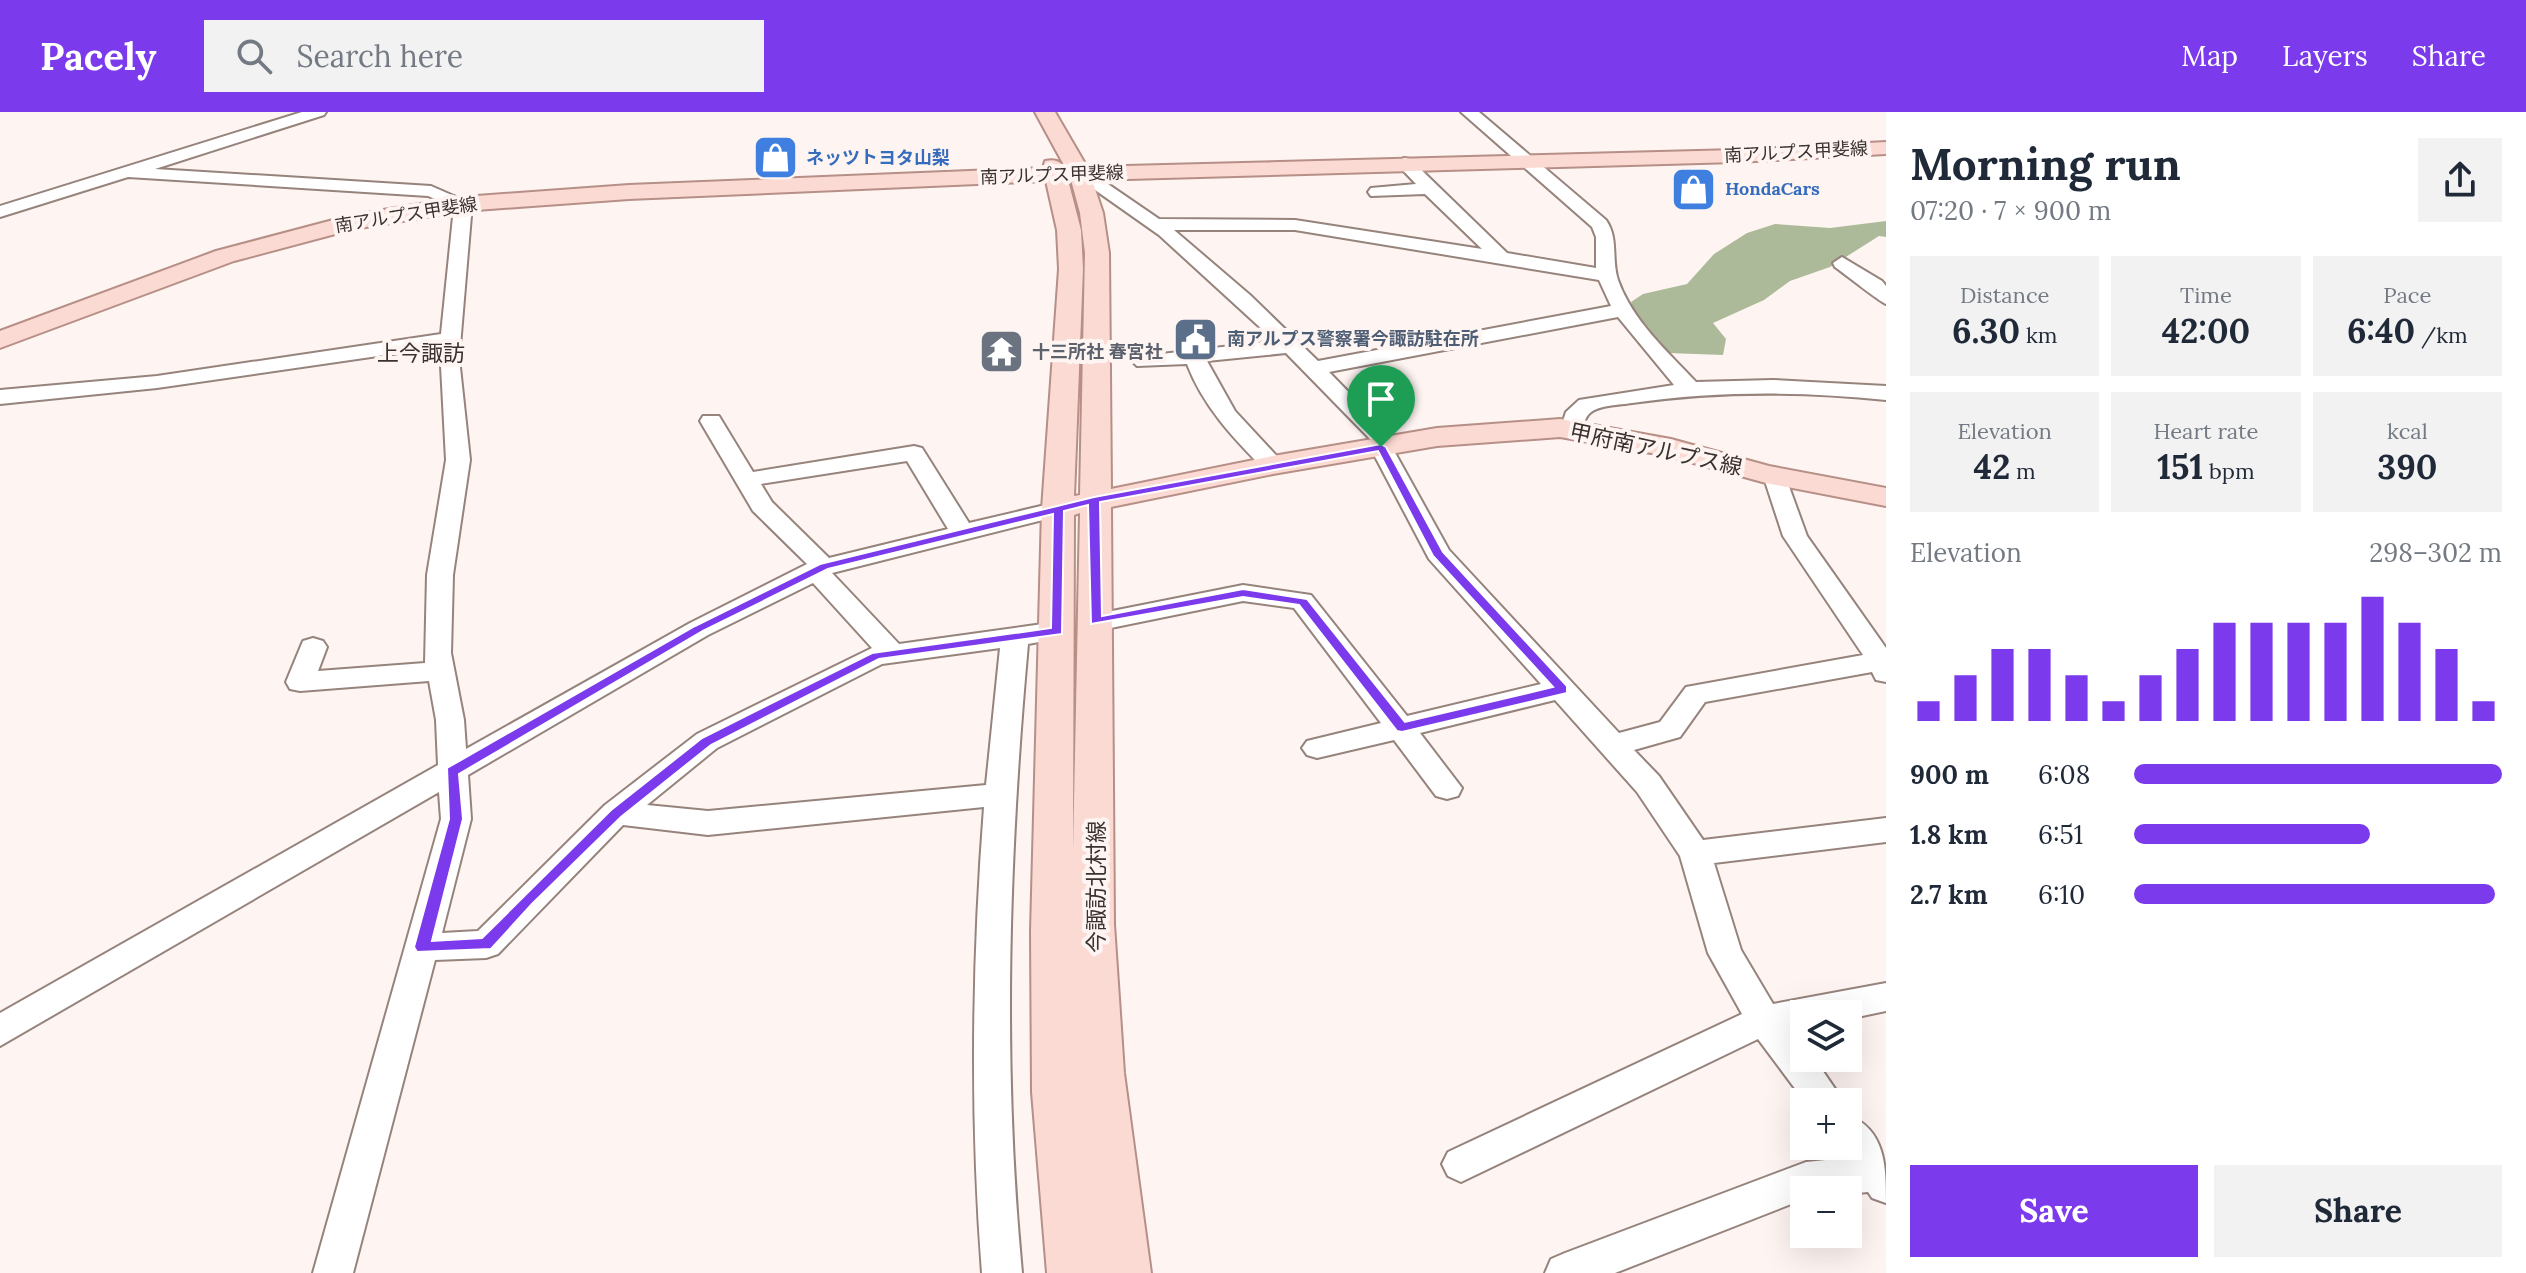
<!DOCTYPE html>
<html lang="en">
<head>
<meta charset="utf-8">
<style>
	:root { --surface:#fff; --page:#f2f2f3; --text:#1f2937; --muted:#747a83; --accent:#7c3aed }
	body { margin:0; font-family:Lora,"Noto Sans JP",serif; background:var(--page); color:var(--text); height:100vh; display:flex; flex-direction:column; font-size:30px; white-space:nowrap }
	* { box-sizing:border-box; margin:0 }
	p { font-size:26px; color:var(--muted) }
	.icon { flex:none; width:44px; height:44px; fill:none; stroke:currentColor; stroke-width:2; stroke-linecap:round; stroke-linejoin:round }
	.map { position:relative; flex:1; overflow:hidden }
	.details { display:flex; flex-direction:column; background:var(--surface); width:640px }
	.details>* { flex:none }
	.tools { position:absolute; left:1790px; top:888px; display:grid; gap:16px }
	.tools a { display:grid; place-items:center; width:72px; height:72px; border-radius:0px; background:var(--surface); box-shadow:0 8px 32px #0002; font-size:40px }
	.pin { position:absolute; display:grid; place-items:center; width:68px; height:68px; color:#fff; margin:-82px -34px; border-radius:50% 50% 50% 0; rotate:-45deg; box-shadow:0 0 8px #0007 }
	.pin .icon { rotate:45deg }
	.round { display:grid; place-items:center; flex:none; width:84px; height:84px; border-radius:0px; background:var(--page) }
	.headline { display:flex; align-items:center; justify-content:space-between; height:136px; padding:0 24px }
	h1 { font-size:44px; font-weight:700; line-height:60px }
	.stats { display:grid; grid-template-columns:repeat(3,1fr); gap:12px; height:136px; padding:8px 24px }
	.stats div { display:grid; align-content:center; border-radius:0px; background:var(--page); text-align:center }
	.stats b { font-size:34px; font-weight:700 }
	.stats small { font-size:22px; font-weight:400 }
	.stats p { font-size:22px }
	.chart { height:224px; padding:16px 24px }
	.chart p { display:flex; justify-content:space-between }
	.chart svg { width:100%; height:144px; margin-top:8px; stroke:var(--accent); stroke-width:6 }
	.button { display:flex; gap:16px; margin-top:auto; padding:16px 24px }
	.button a { flex:1; height:92px; border-radius:0px; background:var(--accent); color:#fff; font-size:32px; font-weight:700; line-height:92px; text-align:center }
	.button a+a { background:var(--page); color:var(--text) }
	ul { padding:0 24px; list-style:none; font-size:26px }
	li { display:grid; grid-template-columns:128px 96px 1fr; align-items:center; height:60px }
	li i { height:20px; border-radius:10px; background:var(--accent) }
	header { display:flex; align-items:center; gap:48px; box-sizing:border-box; height:112px; padding:0 40px; background:var(--accent); color:#fff }
	header strong { font-size:38px }
	nav { display:flex; gap:44px; margin-inline-start:auto; font-size:28px }
	.search { width:560px; height:72px; background:var(--page); display:flex; align-items:center; gap:20px; box-sizing:border-box; padding:0 28px; border-radius:0px; color:var(--muted); font-size:30px }
	main { display:flex; flex:1; min-height:0 }
	.map>svg:first-child { display:block }
</style>
</head>
<body>
<header>
<strong>Pacely</strong>
<div class="search"><svg class="icon" aria-label="search" viewBox="0 0 24 24"><circle cx="10" cy="10" r="6"/><path d="M15 15l6 6"/></svg>Search here</div>
<nav><a>Map</a><a>Layers</a><a>Share</a></nav>
</header>
<main>
<div class="map">
<svg width="1886" height="1161" viewBox="0 0 1886 1161">
	<rect width="100%" height="100%" fill="#fef5f2"/>
	<path fill="#adba9a" d="M 1886,109 L 1886,125 L 1879,124 L 1830,155 L 1790,169 L 1764,188 L 1713,211 L 1726,227 L 1723,243 L 1668,241 L 1637,206 L 1631,190 L 1643,182 L 1687,172 L 1714,142 L 1747,121 L 1775,112 L 1830,116 Z"/>
	<g fill="none" stroke-linecap="round" stroke-linejoin="round">
		<defs>
			<g id="minor">
				<path d="M 302,0 L 326,0 L 324,3 L 155,57 L 431,74 L 472,92 L 459,246 L 470,348 L 453,463 L 451,541 L 464,608 L 466,637 L 690,511 L 807,452 L 753,399 L 700,309 L 703,304 L 719,304 L 753,360 L 914,334 L 922,336 L 969,411 L 1058,390 L 1067,392 L 1070,397 L 1067,402 L 832,461 L 899,532 L 1057,510 L 1066,513 L 1070,519 L 1066,525 L 1028,532 C 1009,742 1002,950 1022,1161 L 982,1161 C 970,1005 972,851 984,695 L 708,723 L 623,713 L 498,842 L 486,846 L 435,848 L 353,1161 L 313,1161 L 441,707 L 439,680 L 0,934 L 0,901 L 438,653 L 436,608 L 429,569 L 300,579 L 290,577 L 286,570 L 303,529 L 313,526 L 323,529 L 327,535 L 318,559 L 425,551 L 427,463 L 446,348 L 440,235 L 157,276 L 0,292 L 0,278 L 157,264 L 441,222 L 454,95 L 428,84 L 128,65 L 0,105 L 0,94 ZM 907,349 L 948,417 L 829,446 L 772,390 L 761,372 ZM 813,471 L 872,536 L 697,622 L 605,693 L 478,819 L 442,821 L 471,707 L 468,663 L 708,523 ZM 1000,536 L 986,673 L 708,699 L 647,693 L 717,636 L 882,552 Z"/>
				<path d="M 1461,0 L 1479,0 L 1606,108 C 1619,127 1611,147 1618,168 C 1632,208 1667,239 1696,270 L 1773,268 L 1886,274 L 1886,288 C 1801,279 1717,279 1632,291 C 1620,293 1599,293 1590,301 C 1584,306 1583,316 1579,323 L 1563,323 L 1560,318 L 1566,300 L 1579,288 L 1674,273 L 1618,205 L 1329,260 L 1400,333 L 1394,339 L 1449,438 L 1619,621 L 1660,610 L 1686,575 L 1863,543 L 1783,424 L 1763,363 L 1767,358 L 1783,358 L 1807,424 L 1886,536 L 1886,570 L 1876,568 L 1872,560 L 1705,590 L 1680,625 L 1634,638 L 1659,664 L 1703,728 L 1886,706 L 1886,730 L 1714,751 L 1741,838 L 1773,892 L 1886,871 L 1886,899 L 1848,907 L 1848,902 L 1804,902 L 1804,915 L 1792,918 L 1804,933 L 1804,946 L 1814,946 L 1844,990 L 1805,990 L 1758,927 L 1461,1070 L 1448,1064 L 1442,1052 L 1448,1040 L 1742,902 L 1708,841 L 1680,744 L 1637,680 L 1555,588 L 1420,621 L 1462,676 L 1458,684 L 1447,687 L 1436,684 L 1394,628 L 1317,646 L 1307,643 L 1302,636 L 1307,629 L 1381,611 L 1294,496 L 1243,489 L 1096,519 L 1087,516 L 1083,510 L 1087,504 L 1243,473 L 1311,483 L 1407,604 L 1541,572 L 1429,447 L 1370,335 L 1373,330 L 1286,241 L 1207,249 L 1235,299 L 1285,353 L 1281,358 L 1265,358 C 1233,326 1203,294 1187,252 L 1137,254 L 1133,250 L 1144,244 L 1275,229 L 1159,123 L 1071,61 L 1074,57 L 1086,57 L 1159,107 L 1295,108 L 1482,137 L 1425,82 L 1371,84 L 1368,80 L 1371,76 L 1416,72 L 1396,51 L 1404,46 L 1410,47 L 1507,141 L 1596,156 L 1596,125 L 1592,115 ZM 1174,118 L 1295,118 L 1599,168 L 1611,194 L 1318,249 L 1250,183 Z"/>
				<path d="M 1842,145 L 1882,169 L 1886,174 L 1886,192 C 1880,190 1845,162 1835,155 L 1833,151 Z"/>
				<path d="M 1848,1003 C 1886,1018 1886,1055 1886,1091 L 1872,1086 L 1868,1080 L 1848,1082 L 1848,1078 L 1804,1078 L 1804,1087 L 1615,1161 L 1545,1161 L 1551,1147 L 1565,1141 L 1806,1050 L 1845,1046 L 1836,1034 L 1848,1034 Z"/>
			</g>
			<path id="major" d="M 1035,0 L 1055,0 L 1087,55 L 1736,38 L 1886,30 L 1886,42 L 1736,50 L 1092,68 L 1103,101 L 1109,141 L 1111,377 L 1273,344 L 1437,316 L 1560,307 L 1671,327 L 1769,354 L 1886,376 L 1886,394 L 1766,371 L 1668,344 L 1560,325 L 1437,334 L 1273,362 L 1111,395 L 1114,812 L 1124,961 L 1151,1161 L 1099,1161 L 1078,957 L 1099,1161 L 1047,1161 L 1032,980 L 1031,819 L 1042,397 L 1059,157 L 1057,118 L 1046,69 L 629,87 L 463,99 L 354,117 L 234,149 L 0,236 L 0,219 L 216,139 L 352,103 L 463,85 L 629,73 L 1043,56 L 1045,49 C 1055,47 1059,49 1065,55 ZM 1068,68 L 1071,68 L 1080,101 L 1085,141 L 1080,383 L 1074,384 L 1083,157 L 1081,118 ZM 1080,401 L 1073,739 L 1074,403 Z"/>
		</defs>
		<use href="#minor" stroke="#96837c" stroke-width="4"/>
		<use href="#major" stroke="#b68f87" stroke-width="4"/>
		<use href="#minor" fill="#fff" fill-rule="evenodd"/>
		<use href="#major" fill="#fbdad3" fill-rule="evenodd"/>
	</g>
	<path fill="#7c3aed" stroke="#fff" stroke-width="2" fill-rule="evenodd" d="M 1381,332 L 1386,335 L 1443,440 L 1567,574 L 1567,581 L 1402,620 L 1397,619 L 1299,493 L 1243,485 L 1091,512 L 1088,393 L 1064,399 L 1062,522 L 879,547 L 711,633 L 621,705 L 532,792 L 491,837 L 417,840 L 414,835 L 449,707 L 447,656 L 695,514 L 820,452 L 1094,385 ZM 1378,339 L 1433,444 L 1553,575 L 1405,610 L 1307,487 L 1243,477 L 1102,504 L 1100,390 ZM 1053,402 L 1051,516 L 872,541 L 702,626 L 611,698 L 482,826 L 432,829 L 463,707 L 459,662 L 703,519 L 828,457 Z"/>
	<defs>
		<symbol id="shop-square" viewBox="-11 -11 22 22"><rect x="-9" y="-9" width="18" height="18" rx="4" fill="#3f7fe0" stroke="#fef5f2"/><path d="M-5-2.5h2.3a2.7 3.5 0 0 1 5.4 0H5L5.5 6h-11ZM-1.5-2.5h3a1.5 2.3 0 0 0-3 0Z" fill="#fff"/></symbol>
		<symbol id="civic-square" viewBox="-11 -11 22 22"><rect x="-9" y="-9" width="18" height="18" rx="4" fill="#5c6f8a" stroke="#fef5f2"/><path d="M-.6-6.5H3V-4.5H.6V-3L4-1V1h2V6H-6V1h2V-1L-.6-3ZM-1.2 2.5V6h2.4V2.5Z" fill="#fff"/></symbol>
		<symbol id="temple-square" viewBox="-11 -11 22 22"><rect x="-9" y="-9" width="18" height="18" rx="4" fill="#6b7280" stroke="#fef5f2"/><path d="M0-6L5-2H3V0L6.5 2.5H4V6H1.5V3h-3V6H-4V2.5H-6.5L-3 0V-2H-5Z" fill="#fff"/></symbol>
	</defs>
	<g fill-rule="evenodd">
		<use href="#shop-square" x="750" y="20" width="51" height="51"/>
		<use href="#shop-square" x="1668" y="52" width="51" height="51"/>
		<use href="#civic-square" x="1170" y="202" width="51" height="51"/>
		<use href="#temple-square" x="976" y="214" width="51" height="51"/>
	</g>
	<g text-anchor="middle" stroke-width="8" stroke-linejoin="round" paint-order="stroke">
		<g font-size="18" fill="#3a322f" stroke="#fef5f2">
			<text transform="translate(1796 40) rotate(-3)" y="6">南アルプス甲斐線</text>
			<text transform="translate(1052 63) rotate(-2)" y="6">南アルプス甲斐線</text>
			<text transform="translate(406 103) rotate(-9)" y="6">南アルプス甲斐線</text>
		</g>
		<g font-size="18" font-weight="bold" fill="#366cbe" stroke="#fef5f2" text-anchor="start">
			<text x="806" y="52">ネッツトヨタ山梨</text>
			<text x="1725" y="83">HondaCars</text>
		</g>
		<g font-size="18" font-weight="bold" fill="#4e5e75" stroke="#fef5f2" text-anchor="start">
			<text x="1227" y="233">南アルプス警察署今諏訪駐在所</text>
		</g>
		<g font-size="18" font-weight="bold" fill="#5b616d" stroke="#fef5f2" text-anchor="start">
			<text x="1032" y="246">十三所社 春宮社</text>
		</g>
		<g font-size="22" fill="#3a322f" stroke="#fef5f2">
			<text x="421" y="249">上今諏訪</text>
		</g>
		<g font-size="22" fill="#3a322f" stroke="#fef5f2">
			<text transform="translate(1656 337) rotate(12)" y="8">甲府南アルプス線</text>
			<text transform="translate(1096 775) rotate(-90)" y="8">今諏訪北村線</text>
		</g>
	</g>
</svg>
<div class="tools">
<a><svg class="icon" aria-label="layers" viewBox="0 0 24 24"><path d="M12 4l9 5-9 5-9-5zM3 14l9 5 9-5"/></svg></a>
<a>+</a>
<a>−</a>
</div>
<div class="pin" style="left:1381px;top:335px;background:#1e9e55"><svg class="icon" aria-label="arrive" viewBox="0 0 24 24"><path d="M6 21V4h12l-3 4 3 4H6"/></svg></div>
</div>
<section class="details">
<div class="headline"><div><h1>Morning run</h1><p>07:20 · 7 × 900 m</p></div><a class="round"><svg class="icon" aria-label="share" viewBox="0 0 24 24"><path d="M12 15V3M7 8l5-5 5 5M5 13v7h14v-7"/></svg></a></div>
<div class="stats">
<div><p>Distance</p><b>6.30<small> km</small></b></div>
<div><p>Time</p><b>42:00</b></div>
<div><p>Pace</p><b>6:40<small> /km</small></b></div>
</div>
<div class="stats">
<div><p>Elevation</p><b>42<small> m</small></b></div>
<div><p>Heart rate</p><b>151<small> bpm</small></b></div>
<div><p>kcal</p><b>390</b></div>
</div>
<div class="chart"><p><span>Elevation</span>298–302 m</p>
<svg viewBox="0 0 160 44" preserveAspectRatio="none"><path d="M5 44V38M15 44V30M25 44V22M35 44V22M45 44V30M55 44V38M65 44V30M75 44V22M85 44V14M95 44V14M105 44V14M115 44V14M125 44V6M135 44V14M145 44V22M155 44V38"/></svg>
</div>
<ul>
<li><b>900 m</b>6:08<i style="width:100%"></i></li>
<li><b>1.8 km</b>6:51<i style="width:64%"></i></li>
<li><b>2.7 km</b>6:10<i style="width:98%"></i></li>
</ul>
<div class="button"><a>Save</a><a>Share</a></div>
</section>
</main>
</body>
</html>
